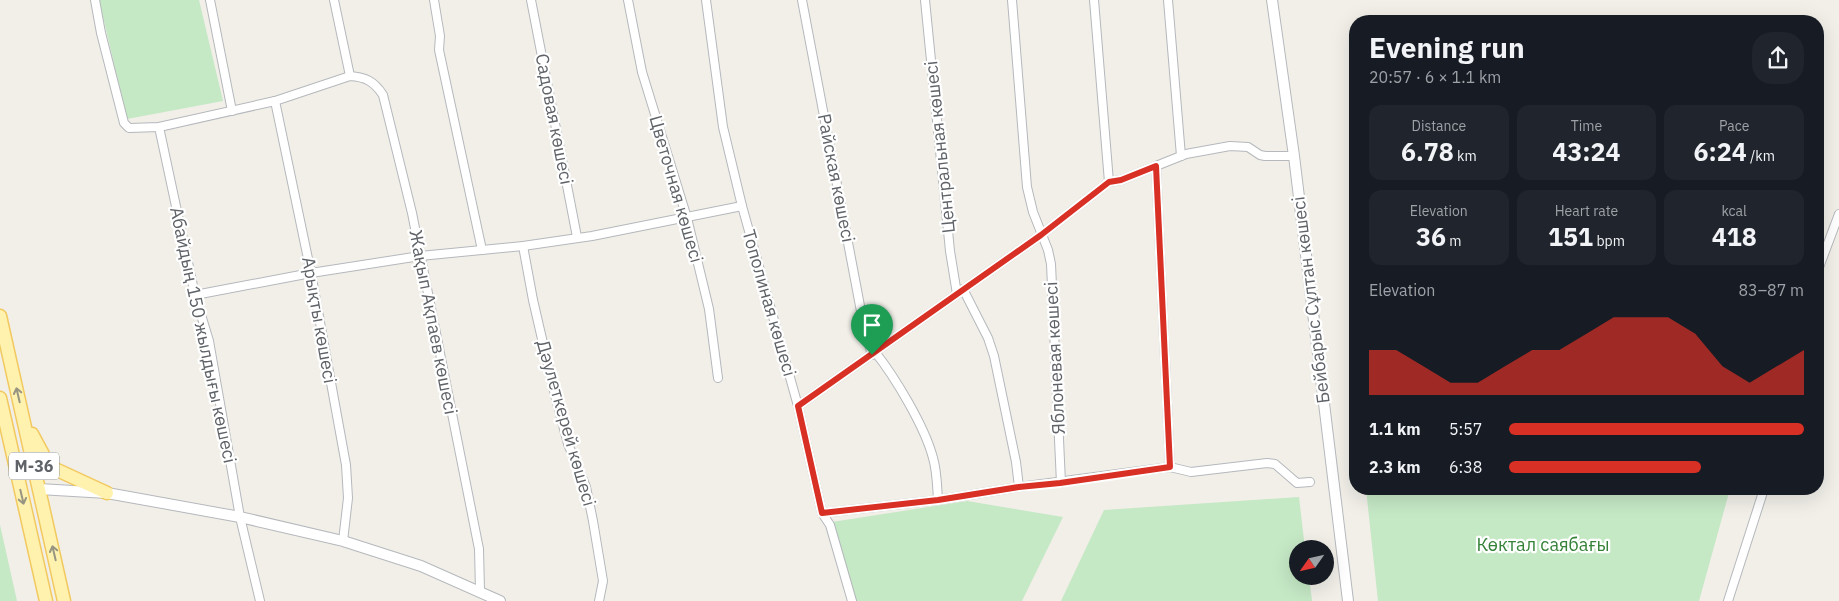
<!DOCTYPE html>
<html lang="en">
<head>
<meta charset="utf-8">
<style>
	:root { --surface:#171b24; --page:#20242c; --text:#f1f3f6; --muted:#9ea1a6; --accent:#d93025 }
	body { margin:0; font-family:"IBM Plex Sans",sans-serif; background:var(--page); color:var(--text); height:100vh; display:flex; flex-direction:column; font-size:19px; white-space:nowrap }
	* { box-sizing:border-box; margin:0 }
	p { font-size:16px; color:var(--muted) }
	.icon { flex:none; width:28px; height:28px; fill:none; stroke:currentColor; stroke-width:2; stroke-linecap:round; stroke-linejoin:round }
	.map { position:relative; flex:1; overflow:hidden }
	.panel { position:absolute; left:1349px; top:15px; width:475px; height:480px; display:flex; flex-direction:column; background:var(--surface); border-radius:20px; box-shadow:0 5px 20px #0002 }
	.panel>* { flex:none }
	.needle { width:32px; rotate:236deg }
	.buttons { position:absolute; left:1289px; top:540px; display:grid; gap:10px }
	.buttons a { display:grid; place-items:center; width:45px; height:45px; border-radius:50%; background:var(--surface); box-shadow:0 5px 20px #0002; font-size:25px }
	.pin { position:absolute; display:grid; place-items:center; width:42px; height:42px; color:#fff; margin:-51px -21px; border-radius:50% 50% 50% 0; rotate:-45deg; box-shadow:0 0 5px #0007 }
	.pin .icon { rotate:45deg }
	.round { display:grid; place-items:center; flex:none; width:52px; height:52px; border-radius:20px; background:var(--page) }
	.headline { display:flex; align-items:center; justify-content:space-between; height:85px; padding:0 20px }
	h1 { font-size:28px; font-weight:700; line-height:38px }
	.stats { display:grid; grid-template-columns:repeat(3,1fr); gap:8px; height:85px; padding:5px 20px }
	.stats div { display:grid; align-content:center; border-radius:12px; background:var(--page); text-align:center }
	.stats b { font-size:25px; font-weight:700 }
	.stats small { font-size:14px; font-weight:400 }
	.stats p { font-size:14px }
	.chart { height:140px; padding:10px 20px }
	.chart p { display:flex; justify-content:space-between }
	.chart svg { width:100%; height:90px; margin-top:5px; fill:var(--accent); opacity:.7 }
	ul { padding:0 20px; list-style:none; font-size:16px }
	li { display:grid; grid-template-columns:80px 60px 1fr; align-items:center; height:38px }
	li i { height:12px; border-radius:6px; background:var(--accent) }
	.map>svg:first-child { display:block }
</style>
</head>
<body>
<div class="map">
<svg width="1839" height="601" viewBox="0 0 1839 601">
	<rect width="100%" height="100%" fill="#f1efe8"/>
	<g fill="#c5e8c5">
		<path d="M 99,0 L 199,0 L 223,101 L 127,119 Z"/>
		<path d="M 1366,489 L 1730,489 L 1699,601 L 1378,601 Z"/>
		<path d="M 1299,497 L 1305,549 L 1298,549 L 1298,576 L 1309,576 L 1312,601 L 1061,601 L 1104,510 Z"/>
		<path d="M 967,501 L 1063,517 L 1022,601 L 855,601 L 832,522 Z"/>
		<path d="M 0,525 L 17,601 L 0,601 Z"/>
	</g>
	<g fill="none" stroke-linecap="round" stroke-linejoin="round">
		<defs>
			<g id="minor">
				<path d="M 95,0 L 101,33 L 124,123 L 129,128 L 159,127 L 275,101 L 350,76 C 365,77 374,81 383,95 L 412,213 L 479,549 L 480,591"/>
				<path d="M 210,0 L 232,111"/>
				<path d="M 334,0 L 350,76"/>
				<path d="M 434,0 L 440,36 L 439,50 L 482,250"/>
				<path d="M 531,0 L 577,237"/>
				<path d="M 628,0 L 642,72 L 687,218 L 709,309 L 718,378"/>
				<path d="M 706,0 L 723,127 L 742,206 L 798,406 L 822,513 L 830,525 L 852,601"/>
				<path d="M 802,0 L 864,327 L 872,355"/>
				<path d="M 925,0 L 950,251 L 957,294"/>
				<path d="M 1012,0 L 1027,187 L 1033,212 L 1048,250 L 1051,264 L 1061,483"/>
				<path d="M 1094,0 L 1109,182"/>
				<path d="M 1168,0 L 1181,156"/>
				<path d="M 275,101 L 311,273 L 346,465 L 348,498 L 343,541"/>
				<path d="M 159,127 L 195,295 L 209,341 L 240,517 L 260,601"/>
				<path d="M 1156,166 L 1170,467"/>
				<path d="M 523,246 L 533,300 L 555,395 L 568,444 L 586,487 L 593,521 L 603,581 L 599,601"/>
				<path d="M 1818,270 L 1839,214"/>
				<path d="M 963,289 L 988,338 L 994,356 L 1016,462 L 1019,487"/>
				<path d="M 195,295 L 311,273 L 420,256 L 523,246 L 592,236 L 742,206"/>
				<path d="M 875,352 C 895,377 925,427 933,458 C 937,471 937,486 938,500"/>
				<path d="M 798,406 L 1041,235 L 1109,182 L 1121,180 L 1186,154 L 1230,146 L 1248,147 L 1260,155 L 1265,156 L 1294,156"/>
				<path d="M 822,513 L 938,500 L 1019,487 L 1170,467 L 1191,472 L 1267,463 L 1275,464 L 1297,483 L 1310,482"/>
				<path d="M 1728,601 L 1764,489"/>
			</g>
			<g id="tertiary">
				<path d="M 1272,0 L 1294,156 L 1348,601"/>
				<path d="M 39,489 L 107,493 L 240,517 L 343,541 L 421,566 L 500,601"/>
			</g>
			<g id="primary">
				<path d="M 0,316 L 64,601"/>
				<path d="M 0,398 L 46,601"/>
				<path d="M 32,434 L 46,460 L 55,469 L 107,493"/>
			</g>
		</defs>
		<use href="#minor" stroke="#b5b8bc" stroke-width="10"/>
		<use href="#tertiary" stroke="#b5b8bc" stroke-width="12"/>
		<use href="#primary" stroke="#f2c960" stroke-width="15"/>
		<use href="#minor" stroke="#fff" stroke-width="8"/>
		<use href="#tertiary" stroke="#fff" stroke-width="10"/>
		<use href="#primary" stroke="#fff2af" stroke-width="12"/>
	</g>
	<defs><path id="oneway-shaft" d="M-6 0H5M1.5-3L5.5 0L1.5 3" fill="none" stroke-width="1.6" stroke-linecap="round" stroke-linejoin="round" transform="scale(1.25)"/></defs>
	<g stroke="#979581">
		<use href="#oneway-shaft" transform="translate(18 395) rotate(-103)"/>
		<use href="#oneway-shaft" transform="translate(22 497) rotate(77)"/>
		<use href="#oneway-shaft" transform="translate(54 553) rotate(-103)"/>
	</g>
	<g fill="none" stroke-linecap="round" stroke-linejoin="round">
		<defs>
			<path id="route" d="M 1156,166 L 1170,467 L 1060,483 L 1019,487 L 938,500 L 822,513 L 798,406 L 1041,235 L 1109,182 L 1121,180 Z"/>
		</defs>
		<use href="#route" stroke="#fff" stroke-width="10"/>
		<use href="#route" stroke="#d93025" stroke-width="6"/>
	</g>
	<g text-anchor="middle" stroke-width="4.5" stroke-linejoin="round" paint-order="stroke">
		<rect fill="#fff" stroke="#8f9295" stroke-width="1" x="9" y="452.5" width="50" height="27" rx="4"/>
		<g font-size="16" font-weight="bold" fill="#5f6368">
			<text x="34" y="472">M-36</text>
		</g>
		<g font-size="18" fill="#5f6368" stroke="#fff">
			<text transform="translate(554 119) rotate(79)" y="6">Садовая көшесі</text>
			<text transform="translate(940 147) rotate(-96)" y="6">Центральная көшесі</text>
			<text transform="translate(836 178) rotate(79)" y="6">Райская көшесі</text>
			<text transform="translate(676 189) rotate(74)" y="6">Цветочная көшесі</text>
			<text transform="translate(1311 300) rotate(-97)" y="6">Бейбарыс Сұлтан көшесі</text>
			<text transform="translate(769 303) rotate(74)" y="6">Тополиная көшесі</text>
			<text transform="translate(319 320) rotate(80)" y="6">Арықты көшесі</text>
			<text transform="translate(433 322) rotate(79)" y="6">Жақып Ақпаев көшесі</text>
			<text transform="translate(203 335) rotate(78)" y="6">Абайдың 150 жылдығы көшесі</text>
			<text transform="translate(1055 358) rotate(-93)" y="6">Яблоневая көшесі</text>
			<text transform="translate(566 423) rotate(74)" y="6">Дәулеткерей көшесі</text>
		</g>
		<g font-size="18" fill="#348238" stroke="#fff">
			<text x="1543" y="551">Көктал саябағы</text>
		</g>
	</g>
</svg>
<div class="buttons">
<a><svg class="needle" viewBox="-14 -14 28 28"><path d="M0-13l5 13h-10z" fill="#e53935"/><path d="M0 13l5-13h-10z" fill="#9ea1a6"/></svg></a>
</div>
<div class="pin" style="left:872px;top:355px;background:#1e9e55"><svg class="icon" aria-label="arrive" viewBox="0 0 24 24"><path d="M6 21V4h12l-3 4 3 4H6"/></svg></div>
<section class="panel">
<div class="headline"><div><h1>Evening run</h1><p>20:57 · 6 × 1.1 km</p></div><a class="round"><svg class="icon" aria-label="share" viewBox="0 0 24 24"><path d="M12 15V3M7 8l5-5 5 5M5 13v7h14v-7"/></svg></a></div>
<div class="stats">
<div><p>Distance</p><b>6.78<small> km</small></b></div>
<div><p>Time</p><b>43:24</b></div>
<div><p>Pace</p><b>6:24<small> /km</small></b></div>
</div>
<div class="stats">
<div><p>Elevation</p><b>36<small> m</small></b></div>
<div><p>Heart rate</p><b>151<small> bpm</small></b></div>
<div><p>kcal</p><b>418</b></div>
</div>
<div class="chart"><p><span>Elevation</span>83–87 m</p>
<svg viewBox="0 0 160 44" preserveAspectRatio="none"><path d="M0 44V22L10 22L20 30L30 38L40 38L50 30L60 22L70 22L80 14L90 6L100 6L110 6L120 14L130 30L140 38L150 30L160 22V44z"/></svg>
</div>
<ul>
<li><b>1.1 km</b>5:57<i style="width:100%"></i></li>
<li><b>2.3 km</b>6:38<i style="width:65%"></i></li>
</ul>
</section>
</div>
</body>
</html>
